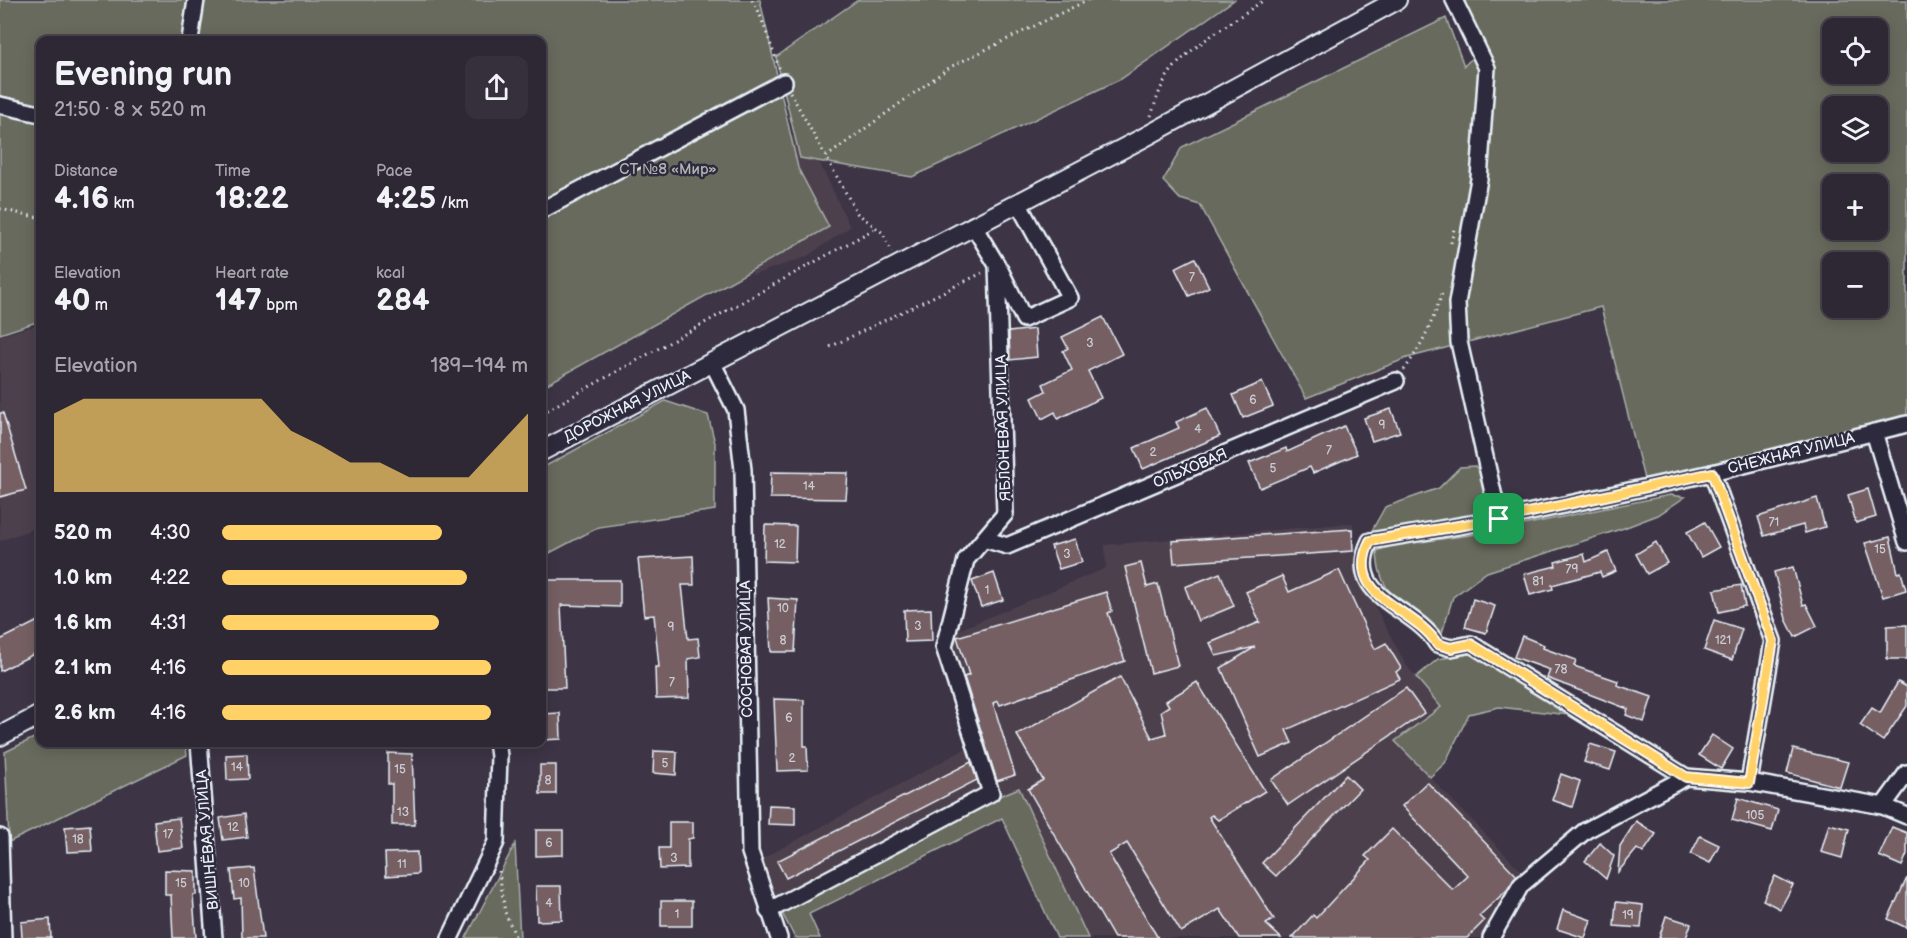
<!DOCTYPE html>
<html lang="en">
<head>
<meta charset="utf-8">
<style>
	:root { --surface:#2e2734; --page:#362f3c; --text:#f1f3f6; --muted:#a7a5ac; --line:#49444f; --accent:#ffd166 }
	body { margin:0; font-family:"Balsamiq Sans",sans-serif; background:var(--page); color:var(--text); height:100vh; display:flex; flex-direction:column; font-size:22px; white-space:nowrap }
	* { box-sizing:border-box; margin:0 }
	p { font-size:20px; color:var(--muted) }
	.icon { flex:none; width:33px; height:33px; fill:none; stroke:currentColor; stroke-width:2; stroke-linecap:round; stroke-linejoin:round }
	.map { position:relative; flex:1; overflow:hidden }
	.drawer { position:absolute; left:36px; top:36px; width:510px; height:711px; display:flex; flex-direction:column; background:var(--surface); border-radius:12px; box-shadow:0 3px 15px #0003,0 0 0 2px var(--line) }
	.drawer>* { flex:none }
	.fabs { position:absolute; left:1822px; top:18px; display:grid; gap:12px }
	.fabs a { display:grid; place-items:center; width:66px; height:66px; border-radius:12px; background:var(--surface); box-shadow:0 3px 15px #0003,0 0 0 2px var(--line); font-size:30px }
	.pin { position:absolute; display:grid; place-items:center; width:51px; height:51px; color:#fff; margin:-26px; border-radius:12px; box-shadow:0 3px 9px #0006 }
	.round { display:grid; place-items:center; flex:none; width:63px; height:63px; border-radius:12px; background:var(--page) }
	.head { display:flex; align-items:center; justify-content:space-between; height:102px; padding:0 18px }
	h1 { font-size:33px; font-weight:700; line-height:45px }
	.stats { display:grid; grid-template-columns:repeat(3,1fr); gap:9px; height:102px; padding:6px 18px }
	.stats div { display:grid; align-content:center }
	.stats b { font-size:30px; font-weight:700 }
	.stats small { font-size:16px; font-weight:400 }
	.stats p { font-size:16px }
	.chart { height:168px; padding:12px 18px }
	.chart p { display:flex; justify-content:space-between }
	.chart svg { width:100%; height:108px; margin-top:6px; fill:var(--accent); opacity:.7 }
	ul { padding:0 18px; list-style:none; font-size:20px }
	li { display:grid; grid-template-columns:96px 72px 1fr; align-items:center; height:45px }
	li i { height:15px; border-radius:8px; background:var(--accent) }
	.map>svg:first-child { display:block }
</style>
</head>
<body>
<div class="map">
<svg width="1907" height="938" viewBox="0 0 1907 938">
	<rect width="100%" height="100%" fill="#3d3445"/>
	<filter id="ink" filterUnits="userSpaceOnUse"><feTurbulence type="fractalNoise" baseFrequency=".0167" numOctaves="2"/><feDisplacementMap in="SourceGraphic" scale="12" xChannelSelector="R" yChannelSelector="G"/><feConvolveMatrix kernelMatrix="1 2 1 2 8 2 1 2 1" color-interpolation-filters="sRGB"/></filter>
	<g filter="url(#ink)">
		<g fill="#4e414e">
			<path d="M 788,132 L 817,157 L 850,227 L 806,257 L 753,275 L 694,140 Z"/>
			<path d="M 40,324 L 40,526 L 0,541 L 0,336 Z"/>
			<path d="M 1353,523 L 1357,573 L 1406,665 L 1441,707 L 1396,742 L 1525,875 L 1487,938 L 1088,938 L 1019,788 L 780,909 L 758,861 L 978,742 L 950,643 L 956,631 L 1106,568 L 1105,545 Z"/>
		</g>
		<g fill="#686b5d" stroke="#a8aeaa" stroke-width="1.5" fill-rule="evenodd">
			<path d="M 0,0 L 760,0 L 798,168 L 829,227 L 542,387 L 542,40 L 40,40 L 40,321 L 0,334 Z"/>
			<path d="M 858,0 L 1234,0 L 1121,79 L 912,177 L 800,158 L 776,57 Z"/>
			<path d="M 1455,0 L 1907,0 L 1907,416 L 1693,470 L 1644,479 L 1601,307 L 1407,358 L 1306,398 L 1200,205 L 1180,199 L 1163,181 L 1182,147 L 1446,18 L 1464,66 L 1479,51 ZM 1833,28 L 1878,28 L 1878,74 L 1833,74 ZM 1833,106 L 1878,106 L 1878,152 L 1833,152 ZM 1833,184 L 1878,184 L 1878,230 L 1833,230 ZM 1833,262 L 1878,262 L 1878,308 L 1833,308 Z"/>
			<path d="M 665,401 L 708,415 L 715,443 L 715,510 L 599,527 L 542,557 L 542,468 Z"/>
			<path d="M 1475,466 C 1488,481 1490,495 1485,515 L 1370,534 L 1385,507 L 1439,488 L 1460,467 Z"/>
			<path d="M 1670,495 L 1685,497 L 1658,515 L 1624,528 L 1487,572 L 1453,597 L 1442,633 C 1408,609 1378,598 1377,551 L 1391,546 L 1484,533 Z"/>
			<path d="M 1476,653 L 1578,716 L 1499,707 L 1469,714 L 1445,763 L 1430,777 L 1395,741 L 1441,707 L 1416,677 L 1438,659 Z"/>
			<path d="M 40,735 L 40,742 L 185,743 L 187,755 L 9,842 L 5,752 Z"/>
			<path d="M 1019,788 L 1088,938 L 1057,938 L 1002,818 L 809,914 L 820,938 L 795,938 L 780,909 L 992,799 Z"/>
			<path d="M 515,844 L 520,938 L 466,938 Z"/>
		</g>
		<g fill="#755e64" stroke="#e8f1f8" stroke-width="1.5">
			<path d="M 1195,258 L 1209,287 L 1189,296 L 1175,268 Z"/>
			<path d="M 1103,317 L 1122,354 L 1088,371 L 1101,398 L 1058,419 L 1055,412 L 1042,419 L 1032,398 L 1046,391 L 1043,384 L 1072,370 L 1063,351 L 1068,348 L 1062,337 Z"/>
			<path d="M 1035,329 L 1037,357 L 1010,360 L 1009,332 Z"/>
			<path d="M 1262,382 L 1273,406 L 1243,418 L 1233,395 Z"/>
			<path d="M 1207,408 L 1220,436 L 1143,469 L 1134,448 L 1179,428 L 1176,422 Z"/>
			<path d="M 1391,409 L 1400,432 L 1372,441 L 1364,418 Z"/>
			<path d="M 0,413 L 3,413 L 26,490 L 0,497 Z"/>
			<path d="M 1344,426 L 1357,454 L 1313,473 L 1310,467 L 1260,488 L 1249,463 L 1286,448 L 1287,452 Z"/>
			<path d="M 771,472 L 848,473 L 846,499 L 770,498 Z"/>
			<path d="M 1868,489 L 1876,517 L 1856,523 L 1848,495 Z"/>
			<path d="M 1817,498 L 1825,527 L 1805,533 L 1803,525 L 1764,536 L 1758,517 Z"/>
			<path d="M 1705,522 L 1719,547 L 1701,557 L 1687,532 Z"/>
			<path d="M 765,525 L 796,526 L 795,562 L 764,561 Z"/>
			<path d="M 1352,529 L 1353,551 L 1174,563 L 1172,541 Z"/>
			<path d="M 1890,537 L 1898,573 L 1901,572 L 1906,590 L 1883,597 L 1865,543 Z"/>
			<path d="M 1075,539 L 1082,562 L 1059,569 L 1051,546 Z"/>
			<path d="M 1656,542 L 1667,563 L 1647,574 L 1636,554 Z"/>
			<path d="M 1608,552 L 1616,571 L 1602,577 L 1600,572 L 1552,585 L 1553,589 L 1530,595 L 1524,574 L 1556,566 L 1555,562 L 1584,554 L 1586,562 Z"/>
			<path d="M 693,556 L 694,585 L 682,585 L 688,639 L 698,638 L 700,657 L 688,659 L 689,698 L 656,699 L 655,667 L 659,667 L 654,615 L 644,616 L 638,559 Z"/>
			<path d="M 1141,563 L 1147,587 L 1158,584 L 1178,666 L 1151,673 L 1125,567 Z"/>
			<path d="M 1793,567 L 1803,605 L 1806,604 L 1817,626 L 1795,637 L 1786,619 L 1774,572 Z"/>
			<path d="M 1339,570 L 1375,649 L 1386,643 L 1401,668 L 1396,672 L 1400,679 L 1286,730 L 1292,743 L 1260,757 L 1221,668 L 1255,647 L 1216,656 L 1210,643 L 1260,622 L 1246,592 L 1282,576 L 1289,592 Z"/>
			<path d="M 994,573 L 1003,600 L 981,607 L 972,581 Z"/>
			<path d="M 1220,573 L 1234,606 L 1198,621 L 1185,587 Z"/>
			<path d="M 542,580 L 620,580 L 620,607 L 561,605 L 565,688 L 542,688 Z"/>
			<path d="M 1741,585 L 1745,606 L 1719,612 L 1714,590 Z"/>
			<path d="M 1106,592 L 1112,611 L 1108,613 L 1125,661 L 1000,705 L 998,701 L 993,703 L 1015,775 L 997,781 L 964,677 L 969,675 L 957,637 Z"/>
			<path d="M 768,598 L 798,600 L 795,652 L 771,652 Z"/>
			<path d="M 1473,599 L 1495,606 L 1486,633 L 1465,627 Z"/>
			<path d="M 931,609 L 932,641 L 905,642 L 904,610 Z"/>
			<path d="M 40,620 L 40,651 L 0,671 L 0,640 Z"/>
			<path d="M 1714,620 L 1742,629 L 1732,660 L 1704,650 Z"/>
			<path d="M 1907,625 L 1907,659 L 1887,659 L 1887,626 Z"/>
			<path d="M 1522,636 L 1544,645 L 1543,648 L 1576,660 L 1574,666 L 1618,681 L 1617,685 L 1652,697 L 1644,722 L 1626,715 L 1628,709 L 1547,678 L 1550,670 L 1514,657 Z"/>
			<path d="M 1120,677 L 1152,738 L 1166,734 L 1161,711 L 1169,706 L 1166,701 L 1197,682 L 1265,791 L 1218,820 L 1212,815 L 1209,817 L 1274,919 L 1266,924 L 1281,938 L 1239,938 L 1220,909 L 1181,932 L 1127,843 L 1109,854 L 1158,938 L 1114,938 L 1028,789 L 1043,780 L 1017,735 Z"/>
			<path d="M 1898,682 L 1907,687 L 1907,706 L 1883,741 L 1860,725 L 1872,708 L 1880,713 Z"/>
			<path d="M 1406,688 L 1424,713 L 1288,805 L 1271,780 Z"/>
			<path d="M 774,699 L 804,700 L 804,746 L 807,746 L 808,770 L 777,771 Z"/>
			<path d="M 560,713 L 561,739 L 542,740 L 542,714 Z"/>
			<path d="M 1712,735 L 1733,749 L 1721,769 L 1699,755 Z"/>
			<path d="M 1590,744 L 1616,752 L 1610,770 L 1584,762 Z"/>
			<path d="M 1793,749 L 1848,762 L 1840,787 L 1787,773 Z"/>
			<path d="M 654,751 L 677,752 L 676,775 L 653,773 Z"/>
			<path d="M 388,753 L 412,754 L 415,825 L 392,825 L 392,784 L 388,784 Z"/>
			<path d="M 247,754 L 248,779 L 227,780 L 226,755 Z"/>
			<path d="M 971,762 L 977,780 L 786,878 L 777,861 Z"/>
			<rect x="540" y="765" width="16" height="29"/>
			<path d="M 1561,774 L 1580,781 L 1572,807 L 1552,800 Z"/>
			<path d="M 1346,775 L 1360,789 L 1276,876 L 1262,863 Z"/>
			<path d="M 1427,782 L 1517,876 L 1507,890 L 1479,916 L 1484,921 L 1467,938 L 1292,938 L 1313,915 L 1316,918 L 1370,860 L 1365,856 L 1392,829 L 1453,890 L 1468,876 L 1402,806 Z"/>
			<path d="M 1738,798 L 1778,810 L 1772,831 L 1732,820 Z"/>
			<path d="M 769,805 L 795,806 L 795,825 L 768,824 Z"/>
			<path d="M 244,814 L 247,837 L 223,840 L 220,818 Z"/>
			<path d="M 179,818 L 183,848 L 157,851 L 154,821 Z"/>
			<path d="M 1636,821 L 1656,834 L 1643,853 L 1637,849 L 1618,872 L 1620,846 Z"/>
			<path d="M 669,822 L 693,822 L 693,838 L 688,839 L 688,868 L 660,869 L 659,848 L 669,848 Z"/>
			<path d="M 1829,824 L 1849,829 L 1842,858 L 1821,852 Z"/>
			<path d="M 90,825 L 92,851 L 67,852 L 65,827 Z"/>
			<path d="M 1892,827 L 1907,833 L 1907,854 L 1902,866 L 1879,856 Z"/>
			<path d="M 536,830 L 563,830 L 563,855 L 536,856 Z"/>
			<path d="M 1700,836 L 1719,845 L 1710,863 L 1691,854 Z"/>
			<path d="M 1600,843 L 1614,856 L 1606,879 L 1585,861 Z"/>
			<path d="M 417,852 L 418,874 L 386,876 L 385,853 Z"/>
			<path d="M 254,868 L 263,938 L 242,938 L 241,898 L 234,899 L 231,870 Z"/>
			<path d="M 165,870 L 196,871 L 196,895 L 193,895 L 196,938 L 173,938 L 171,895 L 165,895 Z"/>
			<path d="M 1775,876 L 1793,885 L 1780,909 L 1763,900 Z"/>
			<path d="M 1907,878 L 1907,928 L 1888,919 Z"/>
			<path d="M 536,886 L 561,886 L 562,920 L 537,921 Z"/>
			<rect x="661" y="901" width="31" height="25"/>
			<path d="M 1616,902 L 1643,905 L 1641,928 L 1614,926 Z"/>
			<path d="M 1563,910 L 1591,920 L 1585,938 L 1557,929 Z"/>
			<path d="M 1666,916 L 1691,924 L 1686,938 L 1659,938 Z"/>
			<path d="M 50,919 L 51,938 L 22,938 L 21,922 Z"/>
		</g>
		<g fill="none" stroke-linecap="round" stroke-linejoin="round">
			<defs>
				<g id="minor">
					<path d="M 1454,0 L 1487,68 L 1479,179 L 1457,303 L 1459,342 L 1499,519 L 1370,541 C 1343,598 1415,606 1437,644 L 1451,648 L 1471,644 L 1686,777"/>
					<path d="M 190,40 L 196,0"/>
					<path d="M 0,105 L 40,114"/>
					<path d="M 542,210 L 784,82"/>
					<path d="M 1000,270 L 1024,319 L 1070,298 L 1018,203"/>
					<path d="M 712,362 L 736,410 L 743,470 L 750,852 L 779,938"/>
					<path d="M 1874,432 L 1907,542"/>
					<path d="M 1712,473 L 1773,641 L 1749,782"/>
					<path d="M 1499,519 L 1712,473 L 1907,424"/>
					<path d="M 984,539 L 1007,546 L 1396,381"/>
					<path d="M 199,742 L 214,938"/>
					<path d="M 1883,806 L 1907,773"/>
					<path d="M 0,837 L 3,938"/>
					<path d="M 768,911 L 991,793 L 944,647 L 966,560 L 1005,514 L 997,265 L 973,225"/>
					<path d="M 450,938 L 496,842 L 499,756 L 497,742"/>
					<path d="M 1491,938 L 1521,885 L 1585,831 L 1686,777 L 1749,782 L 1883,806 L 1907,816"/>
				</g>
				<g id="major">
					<path d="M 542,451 L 1143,138 L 1397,0"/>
					<path d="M 0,736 L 40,715"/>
				</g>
			</defs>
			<use href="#minor" stroke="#e8f1f8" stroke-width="20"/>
			<use href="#major" stroke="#e8f1f8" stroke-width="22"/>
			<g stroke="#e8f1f8" stroke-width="3" stroke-dasharray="1.5 4.5" stroke-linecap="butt">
				<path d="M 752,0 L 759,12 L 780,70"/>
				<path d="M 790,92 L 857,213 L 883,233 L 892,252"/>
				<path d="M 1151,116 C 1156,101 1161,83 1172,70 C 1192,45 1237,19 1264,0"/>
				<path d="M 826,157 L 950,67 L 1088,0"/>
				<path d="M 0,209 L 40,218"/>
				<path d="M 1451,243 L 1454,229"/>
				<path d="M 830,347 L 982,273"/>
				<path d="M 1404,370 C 1422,346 1434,319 1443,290"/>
				<path d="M 542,413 L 876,228"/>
				<path d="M 499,871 L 505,912 L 516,938"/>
			</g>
			<use href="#minor" stroke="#2f2a3d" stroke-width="15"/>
			<use href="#major" stroke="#2f2a3d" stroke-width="18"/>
		</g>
	</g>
	<g fill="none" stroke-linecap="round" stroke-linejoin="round" filter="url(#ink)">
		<defs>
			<path id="route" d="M 1712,473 L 1773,641 L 1749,783 L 1686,777 L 1471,644 L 1451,648 L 1437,644 C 1415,607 1342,598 1370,541 L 1499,519 Z"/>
		</defs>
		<use href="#route" stroke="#fff" stroke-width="12"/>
		<use href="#route" stroke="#ffd166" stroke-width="8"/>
	</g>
	<g text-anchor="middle" stroke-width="5" stroke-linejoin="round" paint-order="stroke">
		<g font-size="12" fill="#cbccd3">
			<text x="1192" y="281">7</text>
			<text x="1090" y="347">3</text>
			<text x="1253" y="404">6</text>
			<text x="1382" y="429">9</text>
			<text x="1198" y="433">4</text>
			<text x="1329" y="454">7</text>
			<text x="1153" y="456">2</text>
			<text x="1273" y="472">5</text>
			<text x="809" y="490">14</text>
			<text x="1774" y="526">71</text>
			<text x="780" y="548">12</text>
			<text x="1880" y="553">15</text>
			<text x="1067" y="558">3</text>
			<text x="1572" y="573">79</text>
			<text x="1538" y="585">81</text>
			<text x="987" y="594">1</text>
			<text x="783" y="612">10</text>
			<text x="918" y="630">3</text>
			<text x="671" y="631">9</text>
			<text x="783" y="644">8</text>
			<text x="1723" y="644">121</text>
			<text x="1561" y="673">78</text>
			<text x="672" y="686">7</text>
			<text x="789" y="722">6</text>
			<text x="792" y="762">2</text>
			<text x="665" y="767">5</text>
			<text x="237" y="771">14</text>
			<text x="400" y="773">15</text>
			<text x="548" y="784">8</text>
			<text x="403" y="816">13</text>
			<text x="1755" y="819">105</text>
			<text x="233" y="831">12</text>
			<text x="168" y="838">17</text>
			<text x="78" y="843">18</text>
			<text x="549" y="847">6</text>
			<text x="674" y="862">3</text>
			<text x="402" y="868">11</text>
			<text x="181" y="887">15</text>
			<text x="244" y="887">10</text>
			<text x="549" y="907">4</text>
			<text x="677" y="918">1</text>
			<text x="1628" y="919">19</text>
		</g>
		<g font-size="15" fill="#aeb5b2" stroke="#2f2a3d">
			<text x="668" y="174">СТ №8 «Мир»</text>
		</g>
		<g font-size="15" fill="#e8f1f8" stroke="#2f2a3d">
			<text transform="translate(627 406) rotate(-27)" y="5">ДОРОЖНАЯ УЛИЦА</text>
			<text transform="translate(1003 428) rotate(-92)" y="5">ЯБЛОНЕВАЯ УЛИЦА</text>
			<text transform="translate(1791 453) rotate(-14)" y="5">СНЕЖНАЯ УЛИЦА</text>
			<text transform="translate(1190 468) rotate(-23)" y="5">ОЛЬХОВАЯ</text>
			<text transform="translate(746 649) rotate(-91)" y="5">СОСНОВАЯ УЛИЦА</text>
			<text transform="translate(207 840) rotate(-95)" y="5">ВИШНЁВАЯ УЛИЦА</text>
		</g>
	</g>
</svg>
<div class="fabs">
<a><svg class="icon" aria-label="locate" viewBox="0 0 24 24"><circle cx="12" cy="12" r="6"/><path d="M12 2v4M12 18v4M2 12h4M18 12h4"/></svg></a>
<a><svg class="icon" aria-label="layers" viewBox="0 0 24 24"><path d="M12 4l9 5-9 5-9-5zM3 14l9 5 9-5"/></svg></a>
<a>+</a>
<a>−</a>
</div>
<div class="pin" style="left:1499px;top:519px;background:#1e9e55"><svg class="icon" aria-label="arrive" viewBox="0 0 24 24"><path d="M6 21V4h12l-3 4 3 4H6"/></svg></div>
<section class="drawer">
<div class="head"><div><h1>Evening run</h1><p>21:50 · 8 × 520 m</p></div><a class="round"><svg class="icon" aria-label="share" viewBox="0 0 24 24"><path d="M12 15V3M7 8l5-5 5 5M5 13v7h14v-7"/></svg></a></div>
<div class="stats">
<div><p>Distance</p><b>4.16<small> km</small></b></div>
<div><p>Time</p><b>18:22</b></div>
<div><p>Pace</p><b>4:25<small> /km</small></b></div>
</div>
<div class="stats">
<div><p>Elevation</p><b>40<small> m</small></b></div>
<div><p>Heart rate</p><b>147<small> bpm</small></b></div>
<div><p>kcal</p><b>284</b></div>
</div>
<div class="chart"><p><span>Elevation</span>189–194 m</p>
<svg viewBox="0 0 160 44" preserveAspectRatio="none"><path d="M0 44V12L10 6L20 6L30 6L40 6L50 6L60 6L70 6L80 19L90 25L100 32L110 32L120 38L130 38L140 38L150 25L160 12V44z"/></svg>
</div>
<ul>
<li><b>520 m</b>4:30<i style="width:72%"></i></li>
<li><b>1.0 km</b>4:22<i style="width:80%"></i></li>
<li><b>1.6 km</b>4:31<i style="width:71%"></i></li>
<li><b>2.1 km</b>4:16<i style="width:88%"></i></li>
<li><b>2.6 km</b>4:16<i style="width:88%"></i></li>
</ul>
</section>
</div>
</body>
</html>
